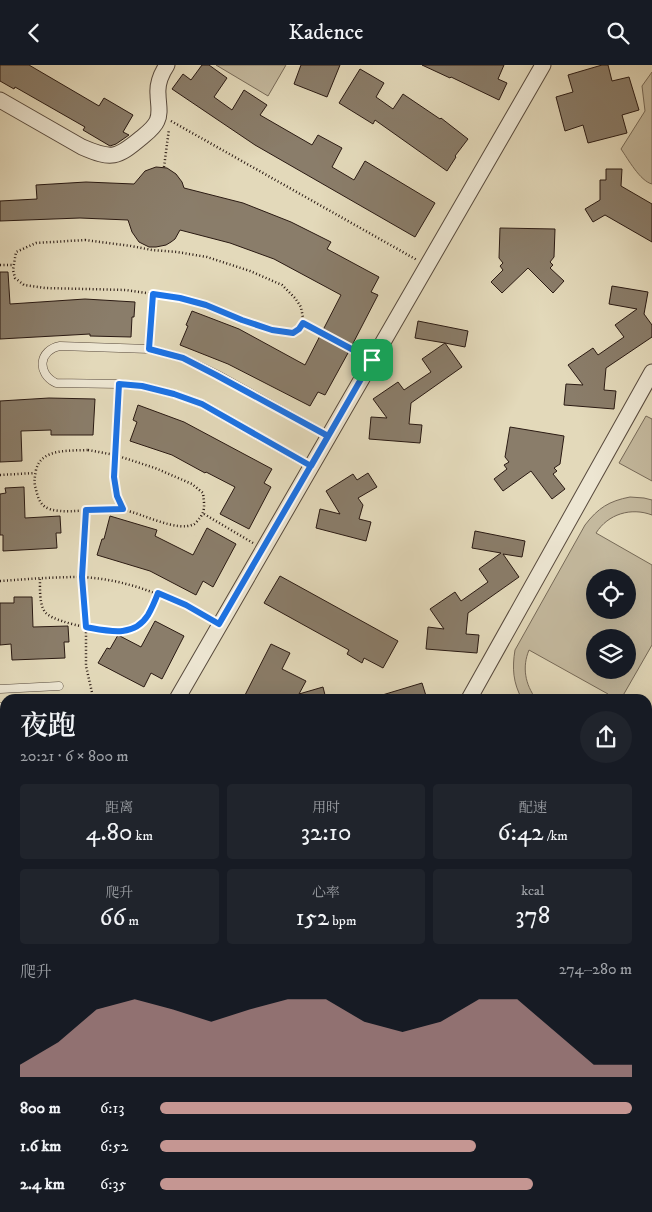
<!DOCTYPE html>
<html lang="zh">
<head>
<meta charset="utf-8">
<style>
	:root { --surface:#171b24; --page:#20242c; --text:#f1f3f6; --muted:#9ea1a6; --accent:#c59692 }
	body { margin:0; font-family:"IM FELL DW Pica","Noto Serif SC",serif; background:var(--page); color:var(--text); height:100vh; display:flex; flex-direction:column; font-size:19px; white-space:nowrap }
	* { box-sizing:border-box; margin:0 }
	p { font-size:16px; color:var(--muted) }
	.icon { flex:none; width:28px; height:28px; fill:none; stroke:currentColor; stroke-width:2; stroke-linecap:round; stroke-linejoin:round }
	.map { position:relative; flex:1; overflow:hidden }
	.drawer { position:absolute; left:0px; top:629px; width:652px; height:519px; display:flex; flex-direction:column; background:var(--surface); border-radius:15px 15px 0 0; box-shadow:0 5px 20px #0002 }
	.drawer>* { flex:none }
	.tools { position:absolute; left:586px; top:504px; display:grid; gap:10px }
	.tools a { display:grid; place-items:center; width:50px; height:50px; border-radius:50%; background:var(--surface); box-shadow:0 5px 20px #0002; font-size:25px }
	.pin { position:absolute; display:grid; place-items:center; width:42px; height:42px; color:#fff; margin:-21px; border-radius:10px; box-shadow:0 2px 8px #0006 }
	.round { display:grid; place-items:center; flex:none; width:52px; height:52px; border-radius:26px; background:var(--page) }
	.headline { display:flex; align-items:center; justify-content:space-between; height:85px; padding:0 20px }
	h1 { font-size:28px; font-weight:600; line-height:38px }
	.stats { display:grid; grid-template-columns:repeat(3,1fr); gap:8px; height:85px; padding:5px 20px }
	.stats div { display:grid; align-content:center; border-radius:5px; background:var(--page); text-align:center }
	.stats b { font-size:25px; font-weight:600 }
	.stats small { font-size:14px; font-weight:400 }
	.stats p { font-size:14px }
	.chart { height:140px; padding:10px 20px }
	.chart p { display:flex; justify-content:space-between }
	.chart svg { width:100%; height:90px; margin-top:5px; fill:var(--accent); opacity:.7 }
	ul { padding:0 20px; list-style:none; font-size:16px }
	li { display:grid; grid-template-columns:80px 60px 1fr; align-items:center; height:38px }
	li i { height:12px; border-radius:6px; background:var(--accent) }
	header { display:flex; justify-content:space-between; align-items:center; height:65px; padding:0 20px; background:var(--surface); font-size:22px; font-weight:600 }
	.map>svg:first-child { display:block }
</style>
</head>
<body>
<header><svg class="icon" aria-label="back" viewBox="0 0 24 24"><path d="M15 5l-7 7 7 7"/></svg>Kadence<svg class="icon" aria-label="search" viewBox="0 0 24 24"><circle cx="10" cy="10" r="6"/><path d="M15 15l6 6"/></svg></header>
<div class="map">
<svg width="652" height="1147" viewBox="0 0 652 1147">
	<rect width="100%" height="100%" fill="#e3d9ba"/>
	<filter id="stains"><feTurbulence type="fractalNoise" baseFrequency=".004" numOctaves="4"/><feColorMatrix values="0 0 0 0 .2 0 0 0 0 .09 0 0 0 0 .02 0 0 0 .5 -.17"/></filter>
	<radialGradient id="worn" r=".72"><stop offset=".6" stop-color="#630" stop-opacity="0"/><stop offset="1" stop-color="#630" stop-opacity=".3"/></radialGradient>
	<g fill="#c4b99e" stroke="#776a58" fill-rule="evenodd">
		<path d="M 216,0 L 286,0 L 268,31 Z"/>
		<path d="M 652,7 L 652,119 C 640,116 628,94 621,84 L 645,46 L 642,21 Z"/>
		<path d="M 646,351 L 652,354 L 652,416 L 619,398 Z"/>
		<path d="M 630,432 L 644,433 L 652,435 L 652,450 C 631,442 608,449 596,468 L 652,500 L 652,580 L 621,634 L 606,634 L 608,629 L 529,585 C 522,602 525,619 536,634 L 522,634 C 513,618 512,603 515,585 L 585,460 C 598,443 609,436 630,432 ZM 595,512 L 628,512 L 628,545 L 595,545 ZM 595,572 L 628,572 L 628,605 L 595,605 Z"/>
	</g>
	<g fill="#8a7d6a" stroke="#2a1a13">
		<path d="M 0,0 L 29,0 L 99,41 L 104,33 L 133,50 L 123,67 L 129,70 L 116,79 L 110,81 L 83,65 L 85,62 L 15,22 L 14,24 L 0,16 Z"/>
		<path d="M 202,0 L 209,0 L 227,13 L 214,32 L 232,45 L 244,25 L 267,40 L 260,50 L 312,80 L 318,70 L 342,83 L 332,102 L 354,115 L 365,96 L 435,138 L 415,172 L 255,80 L 172,24 L 183,9 L 191,15 Z"/>
		<path d="M 301,0 L 340,0 L 327,32 L 294,19 Z"/>
		<path d="M 422,0 L 504,0 L 498,14 L 507,18 L 499,35 L 451,12 L 450,13 Z"/>
		<path d="M 602,0 L 608,0 L 612,16 L 629,12 L 639,45 L 622,50 L 627,68 L 588,78 L 583,60 L 565,66 L 556,32 L 573,27 L 568,10 Z"/>
		<path d="M 360,4 L 384,18 L 376,32 L 393,44 L 403,29 L 440,54 L 441,53 L 468,74 L 455,91 L 456,92 L 447,106 L 375,55 L 373,59 L 339,38 Z"/>
		<path d="M 156,102 L 167,103 L 176,109 L 182,117 L 184,123 L 243,138 L 291,157 L 331,177 L 327,184 L 379,212 L 371,227 L 378,230 L 348,288 L 325,330 L 318,327 L 310,341 L 228,299 L 180,280 L 188,261 L 186,260 L 192,246 L 239,264 L 305,300 L 341,230 L 274,194 L 230,178 L 180,165 L 175,174 L 171,177 L 166,180 L 156,182 L 149,182 L 139,177 L 132,167 L 128,155 L 80,153 L 0,156 L 0,136 L 37,134 L 36,120 L 86,117 L 134,119 L 145,106 Z"/>
		<path d="M 606,104 L 622,104 L 621,121 L 652,139 L 652,177 L 605,150 L 593,157 L 585,144 L 600,135 L 600,115 L 606,115 Z"/>
		<path d="M 500,163 L 555,164 L 554,192 L 550,197 L 553,200 L 550,203 L 564,216 L 553,228 L 528,203 L 502,228 L 491,217 L 503,205 L 500,201 L 503,198 L 499,193 Z"/>
		<path d="M 0,207 L 8,207 L 10,239 L 85,234 L 135,237 L 134,252 L 132,252 L 131,272 L 90,271 L 90,269 L 0,274 Z"/>
		<path d="M 612,221 L 648,227 L 644,249 L 652,260 L 652,272 L 606,303 L 604,325 L 616,326 L 614,344 L 564,340 L 566,319 L 583,320 L 568,300 L 593,283 L 598,290 L 624,272 L 615,260 L 637,244 L 609,239 Z"/>
		<path d="M 418,256 L 468,266 L 465,282 L 445,278 L 462,302 L 411,338 L 409,359 L 422,360 L 420,378 L 369,374 L 371,352 L 387,353 L 373,334 L 398,317 L 404,325 L 431,307 L 422,294 L 445,278 L 415,273 Z"/>
		<path d="M 49,333 L 95,334 L 93,370 L 51,370 L 51,365 L 21,366 L 22,396 L 0,397 L 0,336 Z"/>
		<path d="M 138,340 L 184,357 L 272,404 L 264,418 L 271,422 L 249,464 L 220,449 L 235,422 L 206,407 L 205,408 L 172,390 L 130,376 L 137,357 L 133,355 Z"/>
		<path d="M 510,362 L 564,371 L 560,399 L 554,403 L 557,406 L 553,409 L 565,424 L 552,434 L 531,406 L 503,426 L 494,414 L 507,404 L 504,400 L 509,397 L 505,392 Z"/>
		<path d="M 368,408 L 377,422 L 358,433 L 363,440 L 359,454 L 371,457 L 366,476 L 316,463 L 320,444 L 340,449 L 326,426 L 353,409 L 357,415 Z"/>
		<path d="M 24,422 L 25,453 L 60,451 L 61,468 L 56,468 L 57,483 L 3,486 L 3,470 L 0,470 L 0,429 L 6,428 L 5,423 Z"/>
		<path d="M 110,451 L 157,465 L 155,471 L 193,490 L 207,463 L 236,479 L 213,522 L 203,516 L 196,530 L 150,506 L 97,490 L 102,474 L 104,474 Z"/>
		<path d="M 475,466 L 525,476 L 522,492 L 503,489 L 519,512 L 468,548 L 466,569 L 479,570 L 477,588 L 426,584 L 428,562 L 444,564 L 430,544 L 455,527 L 461,536 L 488,517 L 479,504 L 501,488 L 472,483 Z"/>
		<path d="M 280,511 L 398,576 L 383,603 L 364,593 L 362,598 L 347,589 L 349,585 L 264,538 Z"/>
		<path d="M 14,532 L 32,532 L 33,562 L 68,561 L 69,577 L 64,577 L 65,593 L 12,595 L 11,579 L 0,580 L 0,538 L 14,538 Z"/>
		<path d="M 155,556 L 184,571 L 162,614 L 151,608 L 144,622 L 98,598 L 107,583 L 110,584 L 118,570 L 141,582 Z"/>
		<path d="M 271,579 L 290,588 L 282,604 L 306,616 L 299,629 L 323,622 L 326,634 L 243,634 Z"/>
		<path d="M 422,618 L 427,634 L 379,634 L 379,631 Z"/>
	</g>
	<g fill="none" stroke-linecap="round" stroke-linejoin="round">
		<defs>
			<g id="lane">
				<path d="M 311,401 L 202,339 L 174,329 L 142,321 L 119,319 L 56,318 C 36,308 39,285 60,281 L 149,284 L 183,293 L 216,309 L 328,371"/>
				<path d="M 0,624 L 59,621"/>
				<path d="M 0,642 L 5,642"/>
				<path d="M 309,1147 L 309,1142"/>
			</g>
			<g id="street">
				<path d="M 0,35 L 82,82 C 112,95 117,93 141,73 C 147,68 154,63 157,56 C 161,48 158,38 158,29 C 157,18 161,9 167,0"/>
				<path d="M 177,634 L 543,0"/>
				<path d="M 469,634 L 652,307"/>
			</g>
			<g id="primary">
				<path d="M 648,833 L 652,828"/>
				<path d="M 648,873 L 652,873"/>
				<path d="M 0,885 L 5,888"/>
				<path d="M 0,908 L 5,908"/>
				<path d="M 648,910 L 652,911"/>
				<path d="M 0,928 L 5,928"/>
				<path d="M 648,956 L 652,956"/>
				<path d="M 0,959 L 5,959"/>
				<path d="M 648,975 L 652,975"/>
				<path d="M 0,985 L 5,985"/>
				<path d="M 648,995 L 652,995"/>
				<path d="M 5,1046 L 1,1063 L 5,1117"/>
				<path d="M 7,1142 L 7,1147"/>
			</g>
		</defs>
		<use href="#lane" stroke="#584a3d" stroke-width="9"/>
		<use href="#street" stroke="#584a3d" stroke-width="17"/>
		<use href="#primary" stroke="#2a1a13" stroke-width="24"/>
		<g stroke="#2a1a13" stroke-width="2.5" stroke-dasharray="1 2.5" stroke-linecap="butt">
			<path d="M 171,56 L 417,195"/>
			<path d="M 164,102 L 169,64"/>
			<path d="M 85,175 L 131,181 L 152,185 L 177,187 L 207,192 L 250,206 L 282,220 L 295,233 L 301,242 L 303,253 L 303,258 L 299,264 L 293,268 L 272,265 L 242,255 L 207,240 L 180,233 L 126,225 L 45,223 L 24,220 L 15,213 L 13,205 L 16,187 L 36,178 Z"/>
			<path d="M 0,200 L 14,200"/>
			<path d="M 303,258 L 362,290"/>
			<path d="M 150,275 L 153,229"/>
			<path d="M 118,328 L 114,412 L 117,431 L 123,444"/>
			<path d="M 88,385 L 115,390 L 155,403 L 192,419 L 203,428 C 204,438 206,446 199,454 C 199,454 195,459 194,459 C 178,468 141,448 124,445 C 104,440 59,453 44,441 C 38,436 37,428 35,421 C 34,415 35,411 36,405 C 41,383 70,386 88,385 Z"/>
			<path d="M 0,410 L 35,408"/>
			<path d="M 86,445 L 82,512 L 86,562 L 86,601 L 93,632"/>
			<path d="M 204,449 L 253,478"/>
			<path d="M 40,514 C 40,523 39,541 46,548 C 56,559 121,571 135,564 C 147,558 153,539 158,528"/>
			<path d="M 0,516 C 27,514 54,512 81,512 C 127,514 170,532 209,554"/>
			<path d="M 0,666 L 5,666"/>
			<path d="M 0,791 L 5,783"/>
		</g>
		<use href="#lane" stroke="#ede6d2" stroke-width="8"/>
		<use href="#street" stroke="#ede6d2" stroke-width="15"/>
		<use href="#primary" stroke="#e3d9ba" stroke-width="22"/>
	</g>
	<g fill="none" stroke-linecap="round" stroke-linejoin="round">
		<defs>
			<path id="route" d="M 372,295 L 303,258 L 299,264 L 293,268 L 272,265 L 242,255 L 206,240 L 180,233 L 153,229 L 149,284 L 183,293 L 216,310 L 328,371 L 219,559 L 186,540 L 158,528 C 155,536 152,543 148,550 C 134,573 108,566 86,562 L 82,512 L 86,445 L 123,444 L 117,431 L 114,412 L 119,319 L 142,321 L 174,329 L 202,339 L 311,401 L 372,295"/>
		</defs>
		<use href="#route" stroke="#fff" stroke-width="10"/>
		<use href="#route" stroke="#1a73e8" stroke-width="6"/>
	</g>
	<rect width="100%" height="100%" filter="url(#stains)"/>
	<rect width="100%" height="100%" fill="url(#worn)"/>
</svg>
<div class="tools">
<a><svg class="icon" aria-label="locate" viewBox="0 0 24 24"><circle cx="12" cy="12" r="6"/><path d="M12 2v4M12 18v4M2 12h4M18 12h4"/></svg></a>
<a><svg class="icon" aria-label="layers" viewBox="0 0 24 24"><path d="M12 4l9 5-9 5-9-5zM3 14l9 5 9-5"/></svg></a>
</div>
<div class="pin" style="left:372px;top:295px;background:#1e9e55"><svg class="icon" aria-label="arrive" viewBox="0 0 24 24"><path d="M6 21V4h12l-3 4 3 4H6"/></svg></div>
<section class="drawer">
<div class="headline"><div><h1>夜跑</h1><p>20:21 · 6 × 800 m</p></div><a class="round"><svg class="icon" aria-label="share" viewBox="0 0 24 24"><path d="M12 15V3M7 8l5-5 5 5M5 13v7h14v-7"/></svg></a></div>
<div class="stats">
<div><p>距离</p><b>4.80<small> km</small></b></div>
<div><p>用时</p><b>32:10</b></div>
<div><p>配速</p><b>6:42<small> /km</small></b></div>
</div>
<div class="stats">
<div><p>爬升</p><b>66<small> m</small></b></div>
<div><p>心率</p><b>152<small> bpm</small></b></div>
<div><p>kcal</p><b>378</b></div>
</div>
<div class="chart"><p><span>爬升</span>274–280 m</p>
<svg viewBox="0 0 160 44" preserveAspectRatio="none"><path d="M0 44V38L10 27L20 11L30 6L40 11L50 17L60 11L70 6L80 6L90 17L100 22L110 17L120 6L130 6L140 22L150 38L160 38V44z"/></svg>
</div>
<ul>
<li><b>800 m</b>6:13<i style="width:100%"></i></li>
<li><b>1.6 km</b>6:52<i style="width:67%"></i></li>
<li><b>2.4 km</b>6:35<i style="width:79%"></i></li>
</ul>
</section>
</div>
</body>
</html>
